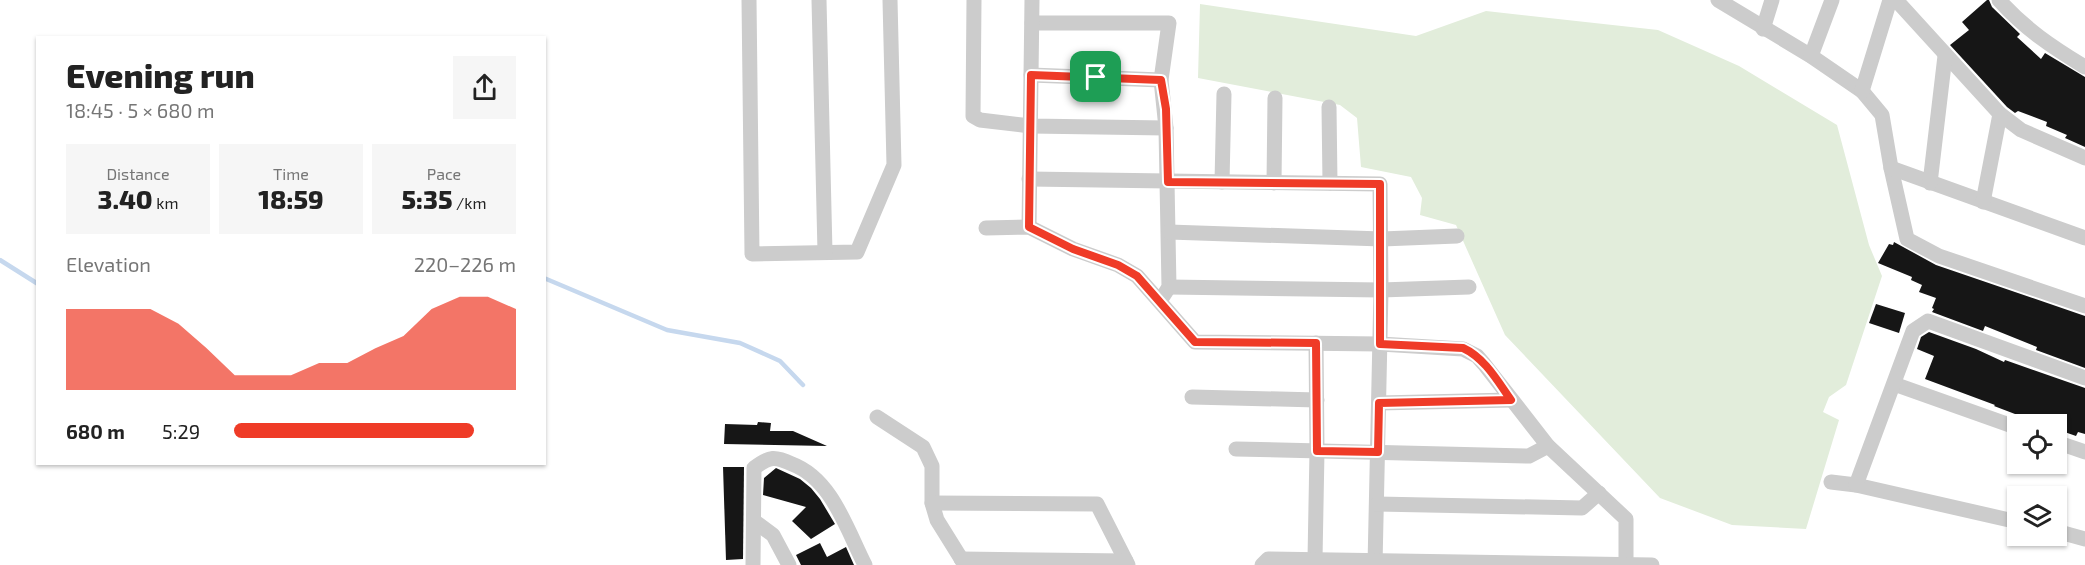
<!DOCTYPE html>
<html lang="en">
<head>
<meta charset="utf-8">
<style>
	:root { --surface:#fff; --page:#f6f6f6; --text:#222; --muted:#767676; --accent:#ef3b27 }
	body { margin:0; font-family:"Exo 2",sans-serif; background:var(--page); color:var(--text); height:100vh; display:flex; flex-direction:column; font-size:22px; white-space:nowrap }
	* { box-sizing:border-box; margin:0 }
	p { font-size:20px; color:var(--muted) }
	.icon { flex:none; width:33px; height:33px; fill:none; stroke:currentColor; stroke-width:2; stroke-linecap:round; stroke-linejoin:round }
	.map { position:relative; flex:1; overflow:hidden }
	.drawer { position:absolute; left:36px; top:36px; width:510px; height:429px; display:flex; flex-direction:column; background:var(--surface); border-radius:0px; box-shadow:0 2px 4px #0004 }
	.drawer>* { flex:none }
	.buttons { position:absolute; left:2007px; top:414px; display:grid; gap:12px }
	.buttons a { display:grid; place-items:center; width:60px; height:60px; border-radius:0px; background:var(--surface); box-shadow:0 2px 4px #0004; font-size:30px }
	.pin { position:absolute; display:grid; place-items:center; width:51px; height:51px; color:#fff; margin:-26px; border-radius:12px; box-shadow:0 3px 9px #0006 }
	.round { display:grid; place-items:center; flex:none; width:63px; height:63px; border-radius:0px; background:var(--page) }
	.overview { display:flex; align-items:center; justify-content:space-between; height:102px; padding:0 30px }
	h1 { font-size:33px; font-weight:800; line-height:45px }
	.stats { display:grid; grid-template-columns:repeat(3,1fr); gap:9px; height:102px; padding:6px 30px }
	.stats div { display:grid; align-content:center; border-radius:0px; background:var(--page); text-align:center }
	.stats b { font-size:26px; font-weight:800 }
	.stats small { font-size:16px; font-weight:400 }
	.stats p { font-size:16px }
	.chart { height:168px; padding:12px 30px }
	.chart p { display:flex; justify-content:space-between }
	.chart svg { width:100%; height:108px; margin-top:6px; fill:var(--accent); opacity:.7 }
	ul { padding:0 30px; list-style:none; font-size:20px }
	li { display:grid; grid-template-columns:96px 72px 1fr; align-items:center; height:45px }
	li i { height:15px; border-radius:8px; background:var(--accent) }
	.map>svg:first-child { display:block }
</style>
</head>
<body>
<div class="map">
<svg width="2085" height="565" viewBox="0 0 2085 565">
	<rect width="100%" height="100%" fill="#fff"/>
	<path fill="#e2eddb" d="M 1200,4 L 1416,36 L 1486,11 L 1658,30 L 1739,66 L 1837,125 L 1869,245 L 1882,276 L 1846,385 L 1829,397 L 1823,412 L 1839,420 L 1806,529 L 1732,525 L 1660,498 L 1505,335 L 1456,225 L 1420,215 L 1422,198 L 1411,177 L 1361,167 L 1357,118 L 1340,105 L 1198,78 Z"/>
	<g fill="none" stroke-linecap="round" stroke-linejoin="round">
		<g stroke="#c6d8ee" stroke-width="4.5">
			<path d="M 0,260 L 38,284"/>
			<path d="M 544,278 L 667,330 L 740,343 L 780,361 L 803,385 L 799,381"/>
		</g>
	</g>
	<g fill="#161616">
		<path d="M 1987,0 L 1989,0 L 1992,7 L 2020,34 L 2017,37 L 2041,59 L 2045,53 L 2085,77 L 2085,147 L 2065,138 L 2067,135 L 2046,126 L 2047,122 L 2018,111 L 2015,113 L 2007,107 L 1950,45 L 1969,30 L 1962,22 Z"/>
		<path d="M 1894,242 L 1936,265 L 2085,316 L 2085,368 L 2036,350 L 2037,347 L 1985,326 L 1983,331 L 1932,312 L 1934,309 L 1932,308 L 1936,298 L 1919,292 L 1922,285 L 1911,280 L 1912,277 L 1878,263 L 1889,244 L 1893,245 Z"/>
		<path d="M 1876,304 L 1905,313 L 1899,333 L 1869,323 Z"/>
		<path d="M 1929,332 L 1976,349 L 2004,362 L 2005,360 L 2085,388 L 2085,434 L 2078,432 L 2076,436 L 2056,429 L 2056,424 L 2041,424 L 1994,406 L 1995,405 L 1925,379 L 1934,356 L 1917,349 L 1921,337 Z"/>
		<path d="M 758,422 L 771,423 L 770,431 L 793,431 L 827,446 L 724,444 L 725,424 L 757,425 Z"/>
		<path d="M 723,467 L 744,467 L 743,559 L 726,560 Z"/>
		<path d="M 776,468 L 800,479 L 811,488 L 820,499 L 835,524 L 811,539 L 792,521 L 806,507 L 763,495 L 764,478 Z"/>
		<path d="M 820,543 L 827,557 L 846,547 L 854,565 L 801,565 L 796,555 Z"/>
	</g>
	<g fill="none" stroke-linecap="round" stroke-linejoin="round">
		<g stroke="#ccc" stroke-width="15">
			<path d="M 749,0 L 752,254 L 857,252 L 894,165 L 890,0"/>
			<path d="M 819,0 L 825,252"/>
			<path d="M 974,0 L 973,116 L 980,120 L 1030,126 L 1166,128"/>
			<path d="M 1718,0 L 1811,56 L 1862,91 L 1882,115 L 1891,168 L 1907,239 L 1939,256 L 2085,306"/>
			<path d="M 1896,0 L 2000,114 L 2021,130 L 2085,158"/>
			<path d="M 1999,0 C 2025,29 2052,47 2085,67"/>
			<path d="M 1032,23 L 1169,23 L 1161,80 L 1166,128 L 1169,287 L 1160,301"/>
			<path d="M 1763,29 L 1772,0"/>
			<path d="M 1811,56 L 1832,0"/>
			<path d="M 1031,75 L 1161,80"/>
			<path d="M 1862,91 L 1890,0"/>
			<path d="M 1329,107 L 1330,183"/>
			<path d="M 1891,168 L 2085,238"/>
			<path d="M 1029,179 L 1380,184 L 1381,290 L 1375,565"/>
			<path d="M 1222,182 L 1224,94"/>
			<path d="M 1274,183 L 1275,98"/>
			<path d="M 1930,183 L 1945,56"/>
			<path d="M 1983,202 L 2000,114"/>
			<path d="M 1029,227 L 1032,0"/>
			<path d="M 986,228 L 1029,227 L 1073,249 L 1118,265 L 1137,276 L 1195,342 L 1380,344 L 1463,349 L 1477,356 L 1484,364 L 1548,446 L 1626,519 L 1626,565"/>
			<path d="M 1169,232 L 1382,239 L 1457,236"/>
			<path d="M 1169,287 L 1381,290 L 1469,287"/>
			<path d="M 1894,384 L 2018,428"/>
			<path d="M 1192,397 L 1317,400"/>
			<path d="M 1379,403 L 1511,400"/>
			<path d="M 877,417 L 923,447 L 932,466 L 932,503 L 937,520 L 965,565"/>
			<path d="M 2056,442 L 2085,452"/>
			<path d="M 1236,449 L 1529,456 L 1548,446"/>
			<path d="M 1831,482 L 1856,485 L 2018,522"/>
			<path d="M 1856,485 L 1913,331 L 1928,321 L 2085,378"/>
			<path d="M 932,503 L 1097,504 L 1128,565"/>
			<path d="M 1377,504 L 1582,508 L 1599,493"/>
			<path d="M 754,521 L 773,535 L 789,565"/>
			<path d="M 2056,531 L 2085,539"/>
			<path d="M 961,559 L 1126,561"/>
			<path d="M 1315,559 L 1317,451 L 1316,343"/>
			<path d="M 753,565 L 754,468 C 770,456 775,456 792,464 C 832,479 847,530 865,565"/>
			<path d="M 1262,565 L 1268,559 L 1652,565"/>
		</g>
	</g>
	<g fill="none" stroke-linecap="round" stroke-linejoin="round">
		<defs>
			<path id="route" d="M 1031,75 L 1161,80 L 1166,109 L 1168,182 L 1380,184 L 1380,344 L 1463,348 C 1485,358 1498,382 1511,400 L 1379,403 L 1378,452 L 1317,451 L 1316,343 L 1195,342 L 1137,276 L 1118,265 L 1073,249 L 1029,227 Z"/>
		</defs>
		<use href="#route" stroke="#fff" stroke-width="12"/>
		<use href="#route" stroke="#ef3b27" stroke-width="8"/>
	</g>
</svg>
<div class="buttons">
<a><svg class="icon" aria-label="locate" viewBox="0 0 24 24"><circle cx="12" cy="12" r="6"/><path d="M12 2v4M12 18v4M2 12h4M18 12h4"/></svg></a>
<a><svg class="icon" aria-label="layers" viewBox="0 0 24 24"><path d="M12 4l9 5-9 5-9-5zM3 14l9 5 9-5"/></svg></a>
</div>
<div class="pin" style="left:1096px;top:77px;background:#1e9e55"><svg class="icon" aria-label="arrive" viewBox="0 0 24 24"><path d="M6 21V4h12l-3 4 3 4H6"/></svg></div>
<section class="drawer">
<div class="overview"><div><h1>Evening run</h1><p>18:45 · 5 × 680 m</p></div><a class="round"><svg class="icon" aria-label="share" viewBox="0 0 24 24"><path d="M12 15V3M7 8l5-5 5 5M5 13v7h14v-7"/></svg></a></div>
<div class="stats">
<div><p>Distance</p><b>3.40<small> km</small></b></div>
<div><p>Time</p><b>18:59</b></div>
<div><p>Pace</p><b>5:35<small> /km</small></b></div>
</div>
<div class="chart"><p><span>Elevation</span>220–226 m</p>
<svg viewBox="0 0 160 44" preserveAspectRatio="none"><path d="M0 44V11L10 11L20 11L30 11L40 17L50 27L60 38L70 38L80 38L90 33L100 33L110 27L120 22L130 11L140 6L150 6L160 11V44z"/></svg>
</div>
<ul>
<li><b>680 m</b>5:29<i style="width:85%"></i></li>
</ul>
</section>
</div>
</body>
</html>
